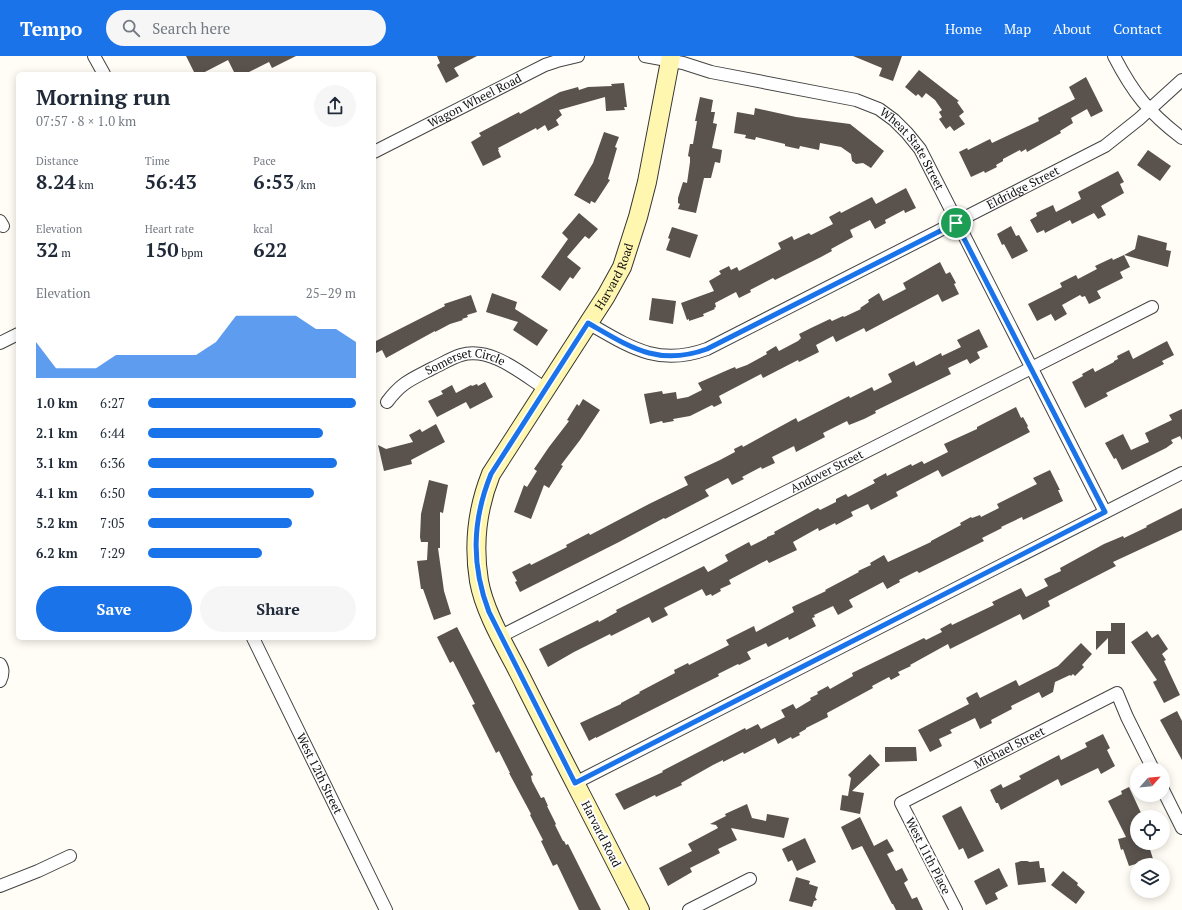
<!DOCTYPE html>
<html lang="en">
<head>
<meta charset="utf-8">
<style>
	:root { --surface:#fff; --page:#f6f6f7; --text:#1f2937; --muted:#747a83; --accent:#1a73e8 }
	body { margin:0; font-family:"PT Serif",serif; background:var(--page); color:var(--text); height:100vh; display:flex; flex-direction:column; font-size:15px; white-space:nowrap }
	* { box-sizing:border-box; margin:0 }
	p { font-size:13px; color:var(--muted) }
	.icon { flex:none; width:22px; height:22px; fill:none; stroke:currentColor; stroke-width:2; stroke-linecap:round; stroke-linejoin:round }
	.map { position:relative; flex:1; overflow:hidden }
	.drawer { position:absolute; left:16px; top:16px; width:360px; height:568px; display:flex; flex-direction:column; background:var(--surface); border-radius:6px; box-shadow:0 2px 10px #0003 }
	.drawer>* { flex:none }
	.needle { width:26px; rotate:63deg }
	.controls { position:absolute; left:1130px; top:706px; display:grid; gap:8px }
	.controls a { display:grid; place-items:center; width:40px; height:40px; border-radius:50%; background:var(--surface); box-shadow:0 2px 10px #0003; font-size:20px }
	.pin { position:absolute; display:grid; place-items:center; width:34px; height:34px; color:#fff; margin:-17px; border:2px solid #fff; border-radius:50%; box-shadow:0 1px 4px #0007 }
	.round { display:grid; place-items:center; flex:none; width:42px; height:42px; border-radius:21px; background:var(--page) }
	.summary { display:flex; align-items:center; justify-content:space-between; height:68px; padding:0 20px }
	h1 { font-size:22px; font-weight:700; line-height:30px }
	.figures { display:grid; grid-template-columns:repeat(3,1fr); gap:6px; height:68px; padding:4px 20px }
	.figures div { display:grid; align-content:center }
	.figures b { font-size:20px; font-weight:700 }
	.figures small { font-size:11px; font-weight:400 }
	.figures p { font-size:11px }
	.chart { height:112px; padding:8px 20px }
	.chart p { display:flex; justify-content:space-between }
	.chart svg { width:100%; height:72px; margin-top:4px; fill:var(--accent); opacity:.7 }
	.action { display:flex; gap:8px; margin-top:auto; padding:8px 20px }
	.action a { flex:1; height:46px; border-radius:24px; background:var(--accent); color:#fff; font-size:16px; font-weight:700; line-height:46px; text-align:center }
	.action a+a { background:var(--page); color:var(--text) }
	ul { padding:0 20px; list-style:none; font-size:13px }
	li { display:grid; grid-template-columns:64px 48px 1fr; align-items:center; height:30px }
	li i { height:10px; border-radius:5px; background:var(--accent) }
	header { display:flex; align-items:center; gap:24px; box-sizing:border-box; height:56px; padding:0 20px; background:var(--accent); color:#fff }
	header strong { font-size:19px }
	nav { display:flex; gap:22px; margin-inline-start:auto; font-size:14px }
	.search { width:280px; height:36px; background:var(--page); display:flex; align-items:center; gap:10px; box-sizing:border-box; padding:0 14px; border-radius:22px; color:var(--muted); font-size:15px }
	.map>svg:first-child { display:block }
</style>
</head>
<body>
<header>
<strong>Tempo</strong>
<div class="search"><svg class="icon" aria-label="search" viewBox="0 0 24 24"><circle cx="10" cy="10" r="6"/><path d="M15 15l6 6"/></svg>Search here</div>
<nav><a>Home</a><a>Map</a><a>About</a><a>Contact</a></nav>
</header>
<div class="map">
<svg width="1182" height="854" viewBox="0 0 1182 854">
	<rect width="100%" height="100%" fill="#fffdf5"/>
	<g fill="#5a524d">
		<path d="M 186,0 L 296,0 L 272,12 L 269,6 L 245,18 L 235,18 L 228,4 L 201,18 L 195,18 Z"/>
		<path d="M 437,0 L 477,0 L 454,12 L 459,20 L 446,27 L 437,9 L 440,7 Z"/>
		<path d="M 853,0 L 902,0 L 893,25 L 879,20 L 882,12 Z"/>
		<path d="M 919,14 L 959,45 L 957,46 L 964,56 L 959,60 L 965,68 L 954,75 L 950,70 L 946,73 L 939,63 L 942,61 L 939,56 L 942,54 L 935,44 L 926,37 L 922,42 L 918,38 L 916,40 L 905,31 Z"/>
		<path d="M 1086,21 L 1103,55 L 1091,61 L 1087,53 L 1071,62 L 1073,67 L 1060,75 L 1061,77 L 1027,96 L 1026,93 L 1021,96 L 1020,94 L 1003,103 L 1003,105 L 996,109 L 997,111 L 985,117 L 984,115 L 971,121 L 959,96 L 967,92 L 968,94 L 990,83 L 992,87 L 1039,65 L 1038,62 L 1075,43 L 1069,31 Z"/>
		<path d="M 624,27 L 627,51 L 624,51 L 625,54 L 606,55 L 605,41 L 559,54 L 562,59 L 556,64 L 559,69 L 548,75 L 545,69 L 537,74 L 536,72 L 498,92 L 499,94 L 498,94 L 501,101 L 483,110 L 471,86 L 481,80 L 479,77 L 519,56 L 520,58 L 560,36 L 578,31 L 579,34 L 588,31 L 612,30 L 611,28 Z"/>
		<path d="M 700,41 L 713,44 L 711,56 L 715,56 L 713,67 L 717,68 L 712,92 L 722,94 L 720,107 L 715,106 L 711,122 L 704,122 L 696,157 L 678,153 L 680,148 L 678,147 L 678,142 L 683,126 L 687,127 L 690,106 L 690,101 L 688,100 L 690,88 L 693,88 L 697,65 L 695,65 Z"/>
		<path d="M 755,52 L 796,61 L 850,68 L 884,95 L 871,112 L 863,107 L 856,108 L 852,105 L 851,98 L 841,91 L 820,87 L 819,94 L 800,90 L 799,93 L 785,90 L 785,88 L 756,81 L 755,84 L 745,82 L 746,79 L 734,77 L 737,56 L 754,59 Z"/>
		<path d="M 604,76 L 619,81 L 615,91 L 617,92 L 608,123 L 610,124 L 595,147 L 591,145 L 590,148 L 574,139 L 593,107 Z"/>
		<path d="M 1148,94 L 1171,110 L 1160,125 L 1137,109 Z"/>
		<path d="M 1118,115 L 1124,126 L 1120,128 L 1124,137 L 1101,150 L 1106,159 L 1098,163 L 1094,157 L 1072,168 L 1070,164 L 1045,177 L 1044,174 L 1037,177 L 1030,164 L 1037,160 L 1036,157 L 1053,149 L 1056,156 L 1081,143 L 1078,136 Z"/>
		<path d="M 906,132 L 916,152 L 905,157 L 904,154 L 885,164 L 886,167 L 875,173 L 870,164 L 850,174 L 853,181 L 831,193 L 832,195 L 821,201 L 775,224 L 773,222 L 750,234 L 751,236 L 739,242 L 736,236 L 715,247 L 716,251 L 714,252 L 715,253 L 703,258 L 704,260 L 689,265 L 689,263 L 687,264 L 681,247 L 714,235 L 709,225 L 721,218 L 719,215 L 729,210 L 731,214 L 737,211 L 739,215 L 781,193 L 778,187 L 792,180 L 794,184 L 809,177 L 811,179 L 833,168 L 829,161 L 840,155 L 841,157 L 872,141 L 876,148 Z"/>
		<path d="M 579,157 L 598,173 L 589,183 L 585,180 L 567,201 L 581,212 L 573,223 L 570,221 L 560,235 L 541,221 L 568,183 L 562,177 Z"/>
		<path d="M 1011,170 L 1016,180 L 1019,179 L 1028,195 L 1012,203 L 1004,188 L 1002,189 L 997,178 Z"/>
		<path d="M 672,171 L 698,179 L 690,202 L 666,194 L 670,183 L 668,182 Z"/>
		<path d="M 1138,179 L 1167,187 L 1166,194 L 1171,195 L 1168,211 L 1124,199 L 1135,193 Z"/>
		<path d="M 1124,199 L 1130,211 L 1120,216 L 1123,222 L 1097,235 L 1101,242 L 1089,248 L 1085,240 L 1082,241 L 1080,239 L 1062,249 L 1067,258 L 1055,265 L 1051,258 L 1037,265 L 1028,248 L 1062,231 L 1060,227 L 1076,219 L 1078,223 L 1097,213 L 1095,210 L 1112,202 L 1113,204 Z"/>
		<path d="M 940,206 L 946,218 L 950,216 L 956,227 L 954,228 L 959,238 L 942,246 L 938,238 L 866,276 L 864,272 L 836,286 L 833,280 L 816,289 L 819,296 L 799,306 L 798,304 L 763,322 L 761,318 L 719,340 L 722,347 L 714,351 L 712,349 L 690,360 L 673,363 L 674,365 L 663,367 L 662,365 L 650,368 L 644,338 L 662,335 L 663,338 L 676,336 L 677,343 L 688,341 L 702,334 L 698,327 L 730,313 L 735,311 L 736,313 L 747,309 L 767,298 L 766,296 L 776,290 L 779,295 L 798,285 L 801,282 L 799,278 L 811,272 L 830,263 L 832,265 L 843,260 L 844,261 L 861,253 L 860,252 L 869,246 L 868,244 L 879,237 L 883,245 L 906,233 L 903,227 Z"/>
		<path d="M 492,237 L 517,246 L 515,253 L 548,274 L 537,290 L 513,274 L 518,266 L 486,256 Z"/>
		<path d="M 471,239 L 477,256 L 467,259 L 468,261 L 462,263 L 463,264 L 450,268 L 435,276 L 435,275 L 386,302 L 382,294 L 374,298 L 374,286 L 445,250 L 444,248 Z"/>
		<path d="M 652,242 L 676,245 L 673,268 L 649,264 Z"/>
		<path d="M 979,273 L 988,291 L 977,296 L 980,302 L 970,308 L 967,303 L 948,312 L 951,318 L 875,355 L 876,357 L 864,363 L 849,369 L 847,365 L 823,377 L 825,381 L 796,396 L 794,390 L 772,401 L 775,407 L 762,413 L 761,411 L 742,421 L 744,423 L 732,429 L 728,422 L 705,434 L 709,440 L 665,463 L 664,462 L 619,486 L 520,536 L 515,526 L 517,525 L 512,516 L 530,507 L 531,509 L 567,491 L 566,489 L 589,477 L 590,479 L 649,448 L 688,429 L 684,421 L 720,404 L 735,396 L 734,393 L 742,389 L 743,391 L 796,362 L 798,366 L 849,340 L 850,342 L 872,331 L 874,335 L 892,326 L 888,318 L 914,305 L 916,310 L 941,297 L 942,300 L 961,291 L 957,284 Z"/>
		<path d="M 1167,285 L 1174,299 L 1162,305 L 1164,308 L 1106,337 L 1108,340 L 1085,352 L 1072,326 L 1083,320 L 1082,318 L 1093,312 L 1095,316 L 1114,306 L 1114,305 L 1118,303 L 1117,300 L 1129,294 L 1133,303 Z"/>
		<path d="M 485,326 L 493,341 L 470,353 L 466,346 L 437,361 L 428,345 L 443,338 L 441,335 L 452,329 L 456,337 L 471,329 L 472,330 L 477,328 L 478,330 Z"/>
		<path d="M 583,343 L 600,354 L 580,384 L 561,409 L 563,410 L 549,432 L 544,429 L 531,463 L 514,456 L 524,429 L 527,431 L 537,415 L 534,413 L 549,391 L 569,365 L 567,364 L 577,348 L 579,350 Z"/>
		<path d="M 1016,351 L 1021,362 L 1023,361 L 1028,370 L 1027,371 L 1030,376 L 942,421 L 938,414 L 896,436 L 898,440 L 871,454 L 868,448 L 851,456 L 853,460 L 836,469 L 835,467 L 819,475 L 818,472 L 793,486 L 797,494 L 769,507 L 767,504 L 729,524 L 731,528 L 720,533 L 721,535 L 712,540 L 711,538 L 706,540 L 702,533 L 664,552 L 668,559 L 652,567 L 649,561 L 611,580 L 610,578 L 574,596 L 548,611 L 539,593 L 598,564 L 599,566 L 617,556 L 616,554 L 704,510 L 708,516 L 728,505 L 725,499 L 749,486 L 751,490 L 767,482 L 767,481 L 775,478 L 774,476 L 818,452 L 820,454 L 836,446 L 836,443 L 846,438 L 848,441 L 875,427 L 873,424 L 886,417 L 887,420 L 911,408 L 912,410 L 922,405 L 924,408 L 948,396 L 944,388 L 977,373 L 977,371 Z"/>
		<path d="M 1182,353 L 1182,384 L 1180,380 L 1171,384 L 1173,387 L 1166,392 L 1122,414 L 1116,402 L 1114,403 L 1105,387 L 1123,378 L 1131,394 L 1149,386 L 1145,377 L 1172,364 L 1169,359 Z"/>
		<path d="M 436,368 L 445,386 L 411,404 L 412,408 L 384,415 L 378,389 L 386,393 L 413,386 L 409,379 L 420,373 L 422,376 Z"/>
		<path d="M 1050,414 L 1060,434 L 1058,434 L 1063,445 L 1023,464 L 1022,461 L 1001,471 L 1002,472 L 982,482 L 984,485 L 919,517 L 917,515 L 899,524 L 900,526 L 887,533 L 883,526 L 849,544 L 853,551 L 838,559 L 833,550 L 814,559 L 815,561 L 812,562 L 816,570 L 789,584 L 788,581 L 768,591 L 766,587 L 747,596 L 751,603 L 739,609 L 738,608 L 718,618 L 719,620 L 685,637 L 596,682 L 596,681 L 589,685 L 580,667 L 621,648 L 621,647 L 640,637 L 639,636 L 675,617 L 674,614 L 688,607 L 689,609 L 729,589 L 726,584 L 754,570 L 756,576 L 794,556 L 792,551 L 826,535 L 825,534 L 859,516 L 858,515 L 871,509 L 870,507 L 884,499 L 888,506 L 931,486 L 931,485 L 961,469 L 960,467 L 971,461 L 972,462 L 980,459 L 981,461 L 999,452 L 997,448 L 1037,428 L 1033,422 Z"/>
		<path d="M 429,424 L 448,429 L 443,457 L 440,456 L 440,492 L 438,492 L 444,535 L 451,558 L 434,564 L 423,533 L 421,533 L 417,505 L 427,504 L 428,486 L 421,486 L 420,481 L 421,458 Z"/>
		<path d="M 1182,452 L 1182,474 L 1113,506 L 1116,510 L 1048,545 L 1050,550 L 1023,564 L 1020,558 L 950,593 L 948,588 L 910,609 L 911,610 L 898,616 L 900,619 L 891,624 L 889,621 L 872,630 L 873,632 L 827,657 L 828,661 L 806,672 L 806,673 L 799,677 L 800,679 L 792,683 L 791,681 L 778,688 L 775,682 L 744,698 L 743,696 L 723,706 L 723,704 L 713,709 L 681,727 L 682,729 L 656,741 L 655,739 L 624,754 L 615,738 L 663,716 L 662,715 L 745,672 L 746,674 L 758,668 L 761,673 L 785,661 L 781,654 L 793,648 L 796,653 L 811,644 L 810,642 L 818,638 L 817,636 L 828,630 L 830,633 L 853,620 L 852,617 L 924,582 L 926,584 L 942,576 L 940,573 L 951,567 L 952,569 L 994,549 L 992,546 L 1021,532 L 1026,541 L 1048,530 L 1044,523 L 1061,515 L 1060,512 L 1104,488 L 1123,480 L 1124,482 L 1147,471 L 1146,470 Z"/>
		<path d="M 1111,567 L 1125,567 L 1125,598 L 1108,598 L 1108,582 L 1096,594 L 1096,575 L 1111,575 Z"/>
		<path d="M 457,571 L 533,719 L 531,720 L 532,725 L 541,742 L 544,741 L 548,750 L 547,750 L 556,768 L 555,769 L 563,785 L 564,785 L 566,789 L 568,788 L 601,854 L 579,854 L 557,808 L 553,810 L 541,785 L 543,784 L 530,759 L 531,758 L 509,717 L 510,717 L 499,695 L 496,697 L 472,649 L 475,648 L 453,605 L 450,607 L 437,581 Z"/>
		<path d="M 1147,575 L 1152,582 L 1158,578 L 1168,593 L 1162,598 L 1166,604 L 1164,605 L 1180,639 L 1164,647 L 1153,626 L 1157,624 L 1131,586 Z"/>
		<path d="M 1081,587 L 1092,598 L 1082,609 L 1084,611 L 1075,620 L 1073,618 L 1071,620 L 1070,619 L 1055,626 L 1053,636 L 1042,642 L 1039,636 L 1011,650 L 1012,653 L 991,664 L 992,667 L 980,673 L 975,662 L 950,674 L 952,677 L 939,683 L 942,690 L 930,696 L 918,674 L 969,648 L 966,642 L 977,636 L 980,642 L 1016,624 L 1019,630 L 1058,610 Z"/>
		<path d="M 1177,655 L 1182,665 L 1182,704 L 1160,664 Z"/>
		<path d="M 1103,678 L 1110,692 L 1107,694 L 1115,710 L 1101,718 L 1098,712 L 1061,730 L 1058,723 L 1001,754 L 998,747 L 996,747 L 990,734 L 1001,728 L 1003,732 L 1021,723 L 1019,720 L 1059,699 L 1061,704 L 1087,691 L 1085,687 Z"/>
		<path d="M 885,691 L 916,691 L 917,705 L 885,706 Z"/>
		<path d="M 870,698 L 880,709 L 852,735 L 864,737 L 860,758 L 840,754 L 842,739 L 848,740 L 851,722 L 848,719 Z"/>
		<path d="M 1129,731 L 1142,759 L 1137,761 L 1137,787 L 1142,787 L 1143,792 L 1149,790 L 1153,803 L 1129,810 L 1123,793 L 1121,794 L 1118,783 L 1126,781 L 1108,745 L 1122,738 L 1121,735 Z"/>
		<path d="M 747,748 L 752,762 L 766,765 L 767,758 L 789,762 L 784,782 L 731,772 L 737,784 L 718,793 L 720,797 L 690,812 L 692,816 L 668,830 L 659,812 L 692,795 L 688,788 L 718,772 L 716,769 L 710,768 L 726,760 L 725,758 Z"/>
		<path d="M 961,750 L 984,795 L 968,803 L 963,792 L 959,794 L 942,760 Z"/>
		<path d="M 860,761 L 874,790 L 887,783 L 894,795 L 887,798 L 896,815 L 902,812 L 908,824 L 904,827 L 912,843 L 917,841 L 923,854 L 896,854 L 893,848 L 892,848 L 862,790 L 852,794 L 841,771 Z"/>
		<path d="M 805,782 L 816,806 L 797,815 L 792,804 L 788,806 L 782,793 Z"/>
		<path d="M 1021,805 L 1027,805 L 1030,806 L 1039,805 L 1040,812 L 1044,812 L 1046,826 L 1018,829 L 1015,807 Z"/>
		<path d="M 999,812 L 1008,830 L 995,837 L 998,843 L 986,849 L 974,825 Z"/>
		<path d="M 1063,815 L 1078,827 L 1077,829 L 1085,836 L 1076,848 L 1051,829 Z"/>
		<path d="M 796,821 L 810,825 L 809,828 L 818,831 L 815,841 L 817,844 L 814,845 L 812,851 L 789,845 Z"/>
	</g>
	<g fill="none" stroke-linecap="round" stroke-linejoin="round">
		<defs>
			<g id="street">
				<path d="M 94,0 L 104,18"/>
				<path id="s1" d="M 645,0 L 683,7 L 711,16 L 856,44 L 879,53 L 894,64 L 907,77 L 920,93 L 1105,456"/>
				<path d="M 1114,0 C 1133,37 1149,57 1182,82"/>
				<path id="s2" d="M 374,96 L 545,9 L 557,5 L 578,0"/>
				<path d="M 0,165 L 3,170"/>
				<path id="s3" d="M 588,267 C 630,291 658,311 707,293 L 1105,90 L 1139,63 L 1182,24"/>
				<path d="M 0,287 L 18,278"/>
				<path id="s4" d="M 387,346 C 402,326 412,323 433,312 C 442,308 451,302 461,299 C 491,290 522,318 546,333"/>
				<path id="s5" d="M 501,580 L 1152,251"/>
				<path id="s6" d="M 253,582 L 386,854"/>
				<path d="M 0,608 C 4,614 3,619 0,625"/>
				<path d="M 575,727 L 1182,417"/>
				<path d="M 1163,734 L 1182,772"/>
				<path d="M 0,830 L 38,815 L 70,800"/>
				<path d="M 689,854 L 750,823"/>
				<path id="s7" d="M 956,854 L 901,747 L 1117,637 L 1127,661 L 1153,713"/>
			</g>
			<g id="secondary">
				<path id="s8" d="M 640,854 C 602,778 562,703 524,627 C 509,596 485,559 479,525 C 473,488 477,453 491,418 L 606,240 L 622,211 L 638,161 L 647,126 L 671,0"/>
			</g>
		</defs>
		<use href="#street" stroke="#444" stroke-width="14"/>
		<use href="#secondary" stroke="#333" stroke-width="20"/>
		<use href="#street" stroke="#fff" stroke-width="12"/>
		<use href="#secondary" stroke="#fff6b0" stroke-width="18"/>
	</g>
	<g fill="none" stroke-linecap="round" stroke-linejoin="round">
		<defs>
			<path id="route" d="M 956,167 L 1105,456 L 575,727 L 489,556 C 471,509 472,465 491,418 L 588,267 C 630,291 658,311 707,293 Z"/>
		</defs>
		<use href="#route" stroke="#fff" stroke-width="8"/>
		<use href="#route" stroke="#1a73e8" stroke-width="5"/>
	</g>
	<g text-anchor="middle" stroke-width="4" stroke-linejoin="round" paint-order="stroke">
		<g font-size="12" fill="#111" stroke="#fff">
			<text dy="4" stroke="none"><textPath href="#s2" startOffset="113">Wagon Wheel Road</textPath></text>
			<text dy="4" stroke="none"><textPath href="#s1" startOffset="293">Wheat State Street</textPath></text>
			<text dy="4" stroke="none"><textPath href="#s3" startOffset="482">Eldridge Street</textPath></text>
			<text dy="4" stroke="none"><textPath href="#s8" startOffset="709">Harvard Road</textPath></text>
			<text dy="4" stroke="none"><textPath href="#s4" startOffset="92">Somerset Circle</textPath></text>
			<text dy="4" stroke="none"><textPath href="#s5" startOffset="365">Andover Street</textPath></text>
			<text dy="4" stroke="none"><textPath href="#s7" startOffset="242">Michael Street</textPath></text>
			<text dy="4" stroke="none"><textPath href="#s6" startOffset="151">West 12th Street</textPath></text>
			<text transform="translate(601 778) rotate(63)" y="4">Harvard Road</text>
			<text transform="translate(928 800) rotate(63)" y="4">West 11th Place</text>
		</g>
	</g>
</svg>
<div class="controls">
<a><svg class="needle" viewBox="-14 -14 28 28"><path d="M0-13l5 13h-10z" fill="#e53935"/><path d="M0 13l5-13h-10z" fill="#747a83"/></svg></a>
<a><svg class="icon" aria-label="locate" viewBox="0 0 24 24"><circle cx="12" cy="12" r="6"/><path d="M12 2v4M12 18v4M2 12h4M18 12h4"/></svg></a>
<a><svg class="icon" aria-label="layers" viewBox="0 0 24 24"><path d="M12 4l9 5-9 5-9-5zM3 14l9 5 9-5"/></svg></a>
</div>
<div class="pin" style="left:956px;top:167px;background:#1e9e55"><svg class="icon" aria-label="arrive" viewBox="0 0 24 24"><path d="M6 21V4h12l-3 4 3 4H6"/></svg></div>
<section class="drawer">
<div class="summary"><div><h1>Morning run</h1><p>07:57 · 8 × 1.0 km</p></div><a class="round"><svg class="icon" aria-label="share" viewBox="0 0 24 24"><path d="M12 15V3M7 8l5-5 5 5M5 13v7h14v-7"/></svg></a></div>
<div class="figures">
<div><p>Distance</p><b>8.24<small> km</small></b></div>
<div><p>Time</p><b>56:43</b></div>
<div><p>Pace</p><b>6:53<small> /km</small></b></div>
</div>
<div class="figures">
<div><p>Elevation</p><b>32<small> m</small></b></div>
<div><p>Heart rate</p><b>150<small> bpm</small></b></div>
<div><p>kcal</p><b>622</b></div>
</div>
<div class="chart"><p><span>Elevation</span>25–29 m</p>
<svg viewBox="0 0 160 44" preserveAspectRatio="none"><path d="M0 44V22L10 38L20 38L30 38L40 30L50 30L60 30L70 30L80 30L90 22L100 6L110 6L120 6L130 6L140 14L150 14L160 22V44z"/></svg>
</div>
<ul>
<li><b>1.0 km</b>6:27<i style="width:100%"></i></li>
<li><b>2.1 km</b>6:44<i style="width:84%"></i></li>
<li><b>3.1 km</b>6:36<i style="width:91%"></i></li>
<li><b>4.1 km</b>6:50<i style="width:80%"></i></li>
<li><b>5.2 km</b>7:05<i style="width:69%"></i></li>
<li><b>6.2 km</b>7:29<i style="width:55%"></i></li>
</ul>
<div class="action"><a>Save</a><a>Share</a></div>
</section>
</div>
</body>
</html>
